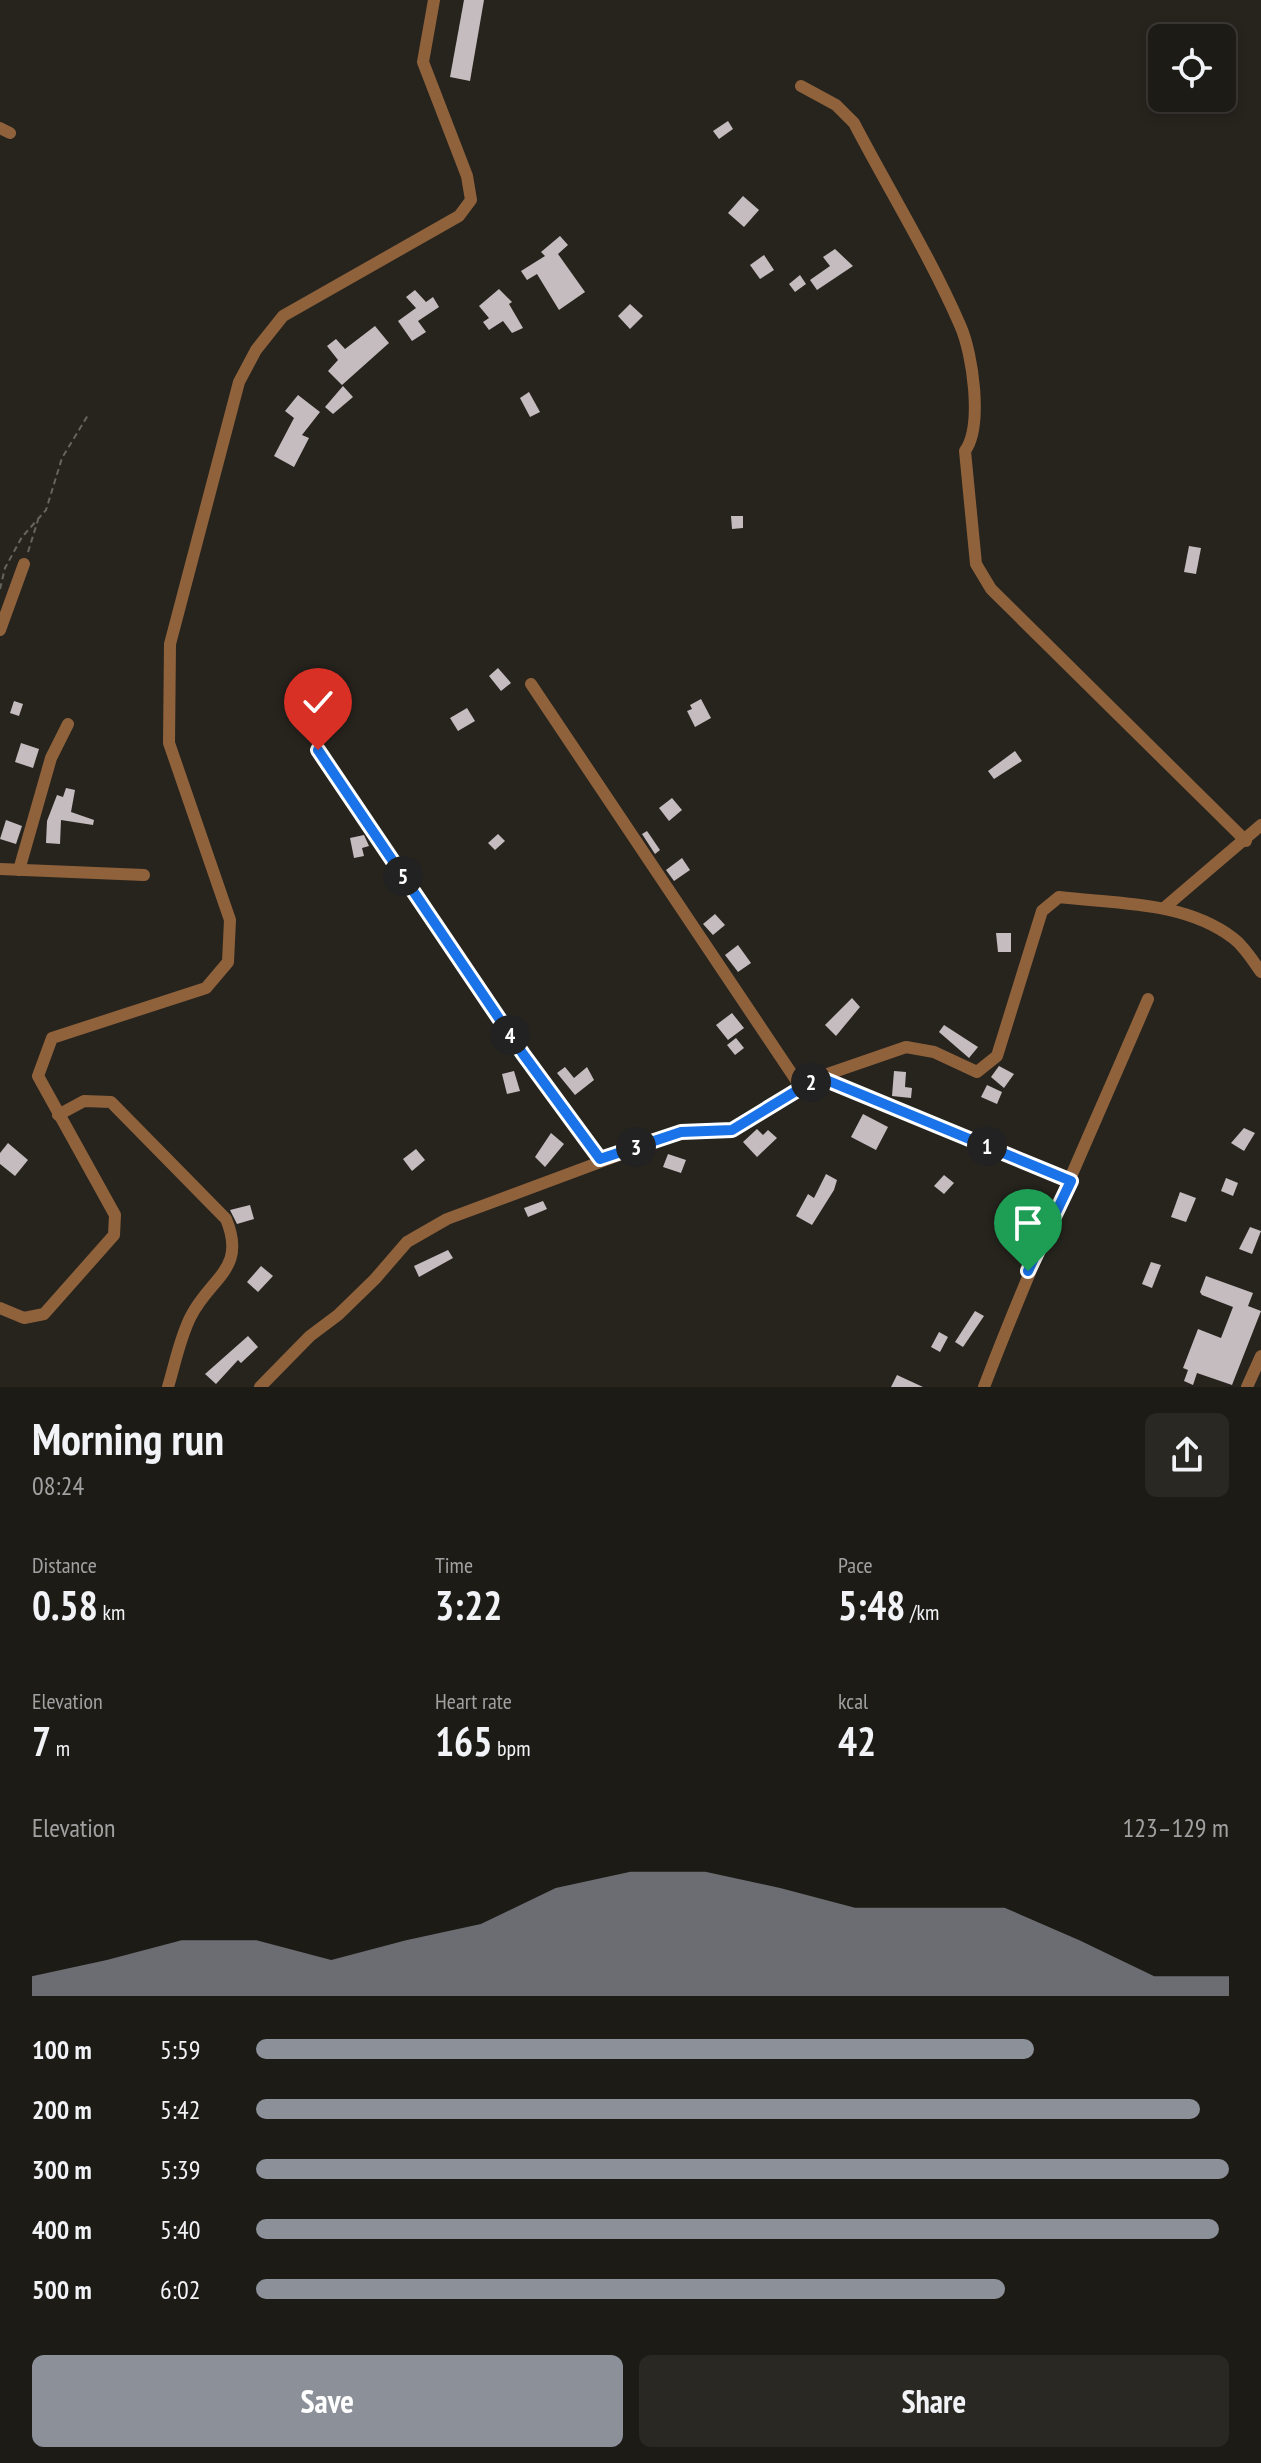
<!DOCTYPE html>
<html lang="en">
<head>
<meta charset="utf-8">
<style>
	:root { --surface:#1d1b16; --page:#2a2823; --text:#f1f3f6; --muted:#a0a1a1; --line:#3b3935; --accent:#8c9099 }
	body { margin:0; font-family:"PT Sans Narrow",sans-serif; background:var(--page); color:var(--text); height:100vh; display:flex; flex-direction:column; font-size:30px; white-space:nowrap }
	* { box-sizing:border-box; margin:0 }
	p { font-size:26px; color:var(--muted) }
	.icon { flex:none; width:44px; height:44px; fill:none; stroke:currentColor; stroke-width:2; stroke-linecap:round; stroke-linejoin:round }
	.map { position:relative; height:1387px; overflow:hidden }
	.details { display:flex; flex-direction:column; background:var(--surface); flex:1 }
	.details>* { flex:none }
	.tools { position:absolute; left:1148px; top:24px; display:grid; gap:16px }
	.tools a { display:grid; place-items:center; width:88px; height:88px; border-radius:12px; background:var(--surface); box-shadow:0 4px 12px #0003,0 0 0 2px var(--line); font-size:40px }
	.pin { position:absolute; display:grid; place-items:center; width:68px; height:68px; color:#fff; margin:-82px -34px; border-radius:50% 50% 50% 0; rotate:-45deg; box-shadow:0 0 8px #0007 }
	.pin .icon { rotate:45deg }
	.km { position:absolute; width:40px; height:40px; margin:-20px; border-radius:50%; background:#222; color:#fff; font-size:22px; line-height:40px; text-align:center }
	.round { display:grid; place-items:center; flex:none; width:84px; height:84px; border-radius:12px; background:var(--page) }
	.head { display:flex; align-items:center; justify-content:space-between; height:136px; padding:0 32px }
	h1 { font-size:44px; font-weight:800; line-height:60px }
	.metrics { display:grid; grid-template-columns:repeat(3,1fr); gap:12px; height:136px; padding:8px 32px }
	.metrics div { display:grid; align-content:center }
	.metrics b { font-size:40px; font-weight:800 }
	.metrics small { font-size:22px; font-weight:400 }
	.metrics p { font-size:22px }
	.chart { height:224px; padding:16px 32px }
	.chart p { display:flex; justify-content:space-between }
	.chart svg { width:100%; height:144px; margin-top:8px; fill:var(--accent); opacity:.7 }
	.action { display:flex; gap:16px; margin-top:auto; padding:16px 32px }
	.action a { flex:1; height:92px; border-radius:12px; background:var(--accent); color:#fff; font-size:32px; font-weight:800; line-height:92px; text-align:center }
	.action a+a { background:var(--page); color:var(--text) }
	ul { padding:0 32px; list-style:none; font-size:26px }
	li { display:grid; grid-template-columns:128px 96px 1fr; align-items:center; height:60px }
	li i { height:20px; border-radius:10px; background:var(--accent) }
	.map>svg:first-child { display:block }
</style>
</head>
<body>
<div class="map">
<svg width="1261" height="1387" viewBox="0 0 1261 1387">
	<rect width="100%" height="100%" fill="#27241e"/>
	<g fill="#c5bcc0">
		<path d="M 464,0 L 484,0 L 470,81 L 450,77 Z"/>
		<path d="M 728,121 L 733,129 L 719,139 L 713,131 Z"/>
		<path d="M 743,196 L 759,210 L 744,227 L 728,213 Z"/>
		<path d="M 560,236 L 568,245 L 558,254 L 585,292 L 559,310 L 537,274 L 527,280 L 521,271 L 545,256 L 541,252 Z"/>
		<path d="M 835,249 L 853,266 L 817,290 L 810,280 L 830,266 L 823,257 Z"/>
		<path d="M 764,255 L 774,270 L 760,279 L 750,265 Z"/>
		<path d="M 800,275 L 806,284 L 795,292 L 789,284 Z"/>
		<path d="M 499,289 L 512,302 L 509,304 L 523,328 L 512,333 L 503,321 L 489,330 L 483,322 L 489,318 L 479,306 Z"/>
		<path d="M 415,290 L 426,302 L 433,297 L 439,307 L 418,321 L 426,332 L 412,341 L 398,321 L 416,308 L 406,297 Z"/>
		<path d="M 630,304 L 643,316 L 630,329 L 618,316 Z"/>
		<path d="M 375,326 L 389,343 L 342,385 L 328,371 L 338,360 L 327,346 L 336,339 L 345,349 Z"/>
		<path d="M 343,386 L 353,397 L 333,414 L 325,407 Z"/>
		<path d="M 529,392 L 540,412 L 530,417 L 520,398 Z"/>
		<path d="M 298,395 L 320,412 L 302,435 L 309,438 L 294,467 L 274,456 L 294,418 L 285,411 Z"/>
		<path d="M 731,516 L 743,516 L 743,528 L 732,529 Z"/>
		<path d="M 1189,546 L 1201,548 L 1196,574 L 1184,572 Z"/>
		<path d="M 498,668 L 511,683 L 501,691 L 489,676 Z"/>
		<path d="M 701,699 L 711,718 L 695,727 L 687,711 L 692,709 L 690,705 Z"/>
		<path d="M 14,701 L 23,704 L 19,716 L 10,713 Z"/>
		<path d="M 467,708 L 475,721 L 458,731 L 450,718 Z"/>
		<path d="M 21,743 L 39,749 L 33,768 L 15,762 Z"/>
		<path d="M 1015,751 L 1022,761 L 994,779 L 988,771 Z"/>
		<path d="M 66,788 L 75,790 L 71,812 L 94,820 L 93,825 L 61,820 L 60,844 L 46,843 L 47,821 L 57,795 L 63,797 Z"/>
		<path d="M 672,798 L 682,810 L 669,821 L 659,808 Z"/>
		<path d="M 6,820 L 22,826 L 16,844 L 0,839 Z"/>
		<path d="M 647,831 L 660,850 L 655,854 L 642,834 Z"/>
		<path d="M 498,834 L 505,841 L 495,850 L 488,843 Z"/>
		<path d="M 364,835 L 369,846 L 362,848 L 364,856 L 354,858 L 350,838 Z"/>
		<path d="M 682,858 L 690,870 L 674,881 L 666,870 Z"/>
		<path d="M 715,914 L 725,925 L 713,935 L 703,924 Z"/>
		<path d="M 996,933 L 1011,933 L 1011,952 L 998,952 Z"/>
		<path d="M 738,945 L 751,963 L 738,972 L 725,955 Z"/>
		<path d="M 852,998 L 860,1007 L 836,1036 L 825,1025 Z"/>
		<path d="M 732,1013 L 744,1028 L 728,1040 L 716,1025 Z"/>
		<path d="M 944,1025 L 978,1047 L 969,1058 L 939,1032 Z"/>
		<path d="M 736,1038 L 744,1048 L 735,1055 L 727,1045 Z"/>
		<path d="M 999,1066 L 1014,1074 L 1004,1088 L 991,1077 Z"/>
		<path d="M 565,1067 L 574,1078 L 587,1067 L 594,1080 L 575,1095 L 557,1073 Z"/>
		<path d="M 514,1071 L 520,1091 L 507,1094 L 502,1074 Z"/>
		<path d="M 894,1071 L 906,1072 L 905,1087 L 912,1088 L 911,1098 L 892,1096 Z"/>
		<path d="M 987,1085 L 1002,1092 L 997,1104 L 981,1097 Z"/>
		<path d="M 863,1114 L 888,1127 L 876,1150 L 851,1137 Z"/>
		<path d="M 1244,1128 L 1255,1133 L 1244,1151 L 1231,1143 Z"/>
		<path d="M 757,1129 L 763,1135 L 768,1130 L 777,1138 L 757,1157 L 743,1142 Z"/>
		<path d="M 551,1133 L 564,1144 L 545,1167 L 535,1157 Z"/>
		<path d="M 8,1143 L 28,1160 L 15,1176 L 0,1164 L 0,1153 Z"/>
		<path d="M 416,1149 L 425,1160 L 412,1171 L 403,1159 Z"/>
		<path d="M 668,1154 L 686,1160 L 681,1173 L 663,1167 Z"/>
		<path d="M 826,1174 L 837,1180 L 834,1190 L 812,1225 L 796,1216 L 808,1194 L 814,1198 Z"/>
		<path d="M 944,1175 L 954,1183 L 944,1194 L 934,1186 Z"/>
		<path d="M 1226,1178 L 1238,1183 L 1233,1196 L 1221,1191 Z"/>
		<path d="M 1037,1192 L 1047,1198 L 1035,1216 L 1025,1209 Z"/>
		<path d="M 1180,1192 L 1196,1198 L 1186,1222 L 1171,1217 Z"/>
		<path d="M 543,1201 L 547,1209 L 528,1217 L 524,1208 Z"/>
		<path d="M 250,1205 L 254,1219 L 237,1224 L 230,1210 Z"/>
		<path d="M 1250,1227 L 1261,1231 L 1252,1254 L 1239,1249 Z"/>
		<path d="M 448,1250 L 453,1258 L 419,1277 L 414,1266 Z"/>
		<path d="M 1151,1262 L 1161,1265 L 1152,1288 L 1142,1284 Z"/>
		<path d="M 261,1266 L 273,1276 L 258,1292 L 247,1282 Z"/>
		<path d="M 1206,1276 L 1253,1293 L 1248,1306 L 1261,1311 L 1232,1385 L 1197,1373 L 1193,1385 L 1184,1381 L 1188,1370 L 1183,1368 L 1198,1329 L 1221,1338 L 1233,1307 L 1202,1295 L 1200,1292 Z"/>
		<path d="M 975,1311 L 984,1316 L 963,1347 L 955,1342 Z"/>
		<path d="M 939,1332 L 948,1337 L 940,1352 L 931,1347 Z"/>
		<path d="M 248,1336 L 258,1347 L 241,1363 L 238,1360 L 216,1384 L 205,1374 Z"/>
		<path d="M 897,1375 L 923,1387 L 891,1387 Z"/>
	</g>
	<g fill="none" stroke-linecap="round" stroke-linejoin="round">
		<g stroke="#66645e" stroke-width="2" stroke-dasharray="6 4" stroke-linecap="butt">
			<path d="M 28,552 L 38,520"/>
			<path d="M 0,589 L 5,568 L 22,537 L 46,510 L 62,458 L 88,415"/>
		</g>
		<g stroke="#8f623c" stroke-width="12">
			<path d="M 801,86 L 836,105 L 854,123 C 889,190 930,256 960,325 C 973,354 983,426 965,451 L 976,564 L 991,589 L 1246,841"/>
			<path d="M 0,128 L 10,133"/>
			<path d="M 0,630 L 24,564"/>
			<path d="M 531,684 L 802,1089"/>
			<path d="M 318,750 L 523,1054 L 600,1159"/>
			<path d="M 0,869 L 144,875"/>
			<path d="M 19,870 L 51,758 L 68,724"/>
			<path d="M 1164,908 L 1261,825"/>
			<path d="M 819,1077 L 1071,1181"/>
			<path d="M 58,1115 L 84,1101 L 111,1102 L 226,1219 C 247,1269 211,1277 191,1316 C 180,1337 175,1364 168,1387"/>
			<path d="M 0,1308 L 24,1318 L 44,1314 L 114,1235 L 115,1215 L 38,1076 L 52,1038 L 206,988 L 228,962 L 230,920 L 169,743 L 170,644 L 239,382 L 256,350 L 283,316 L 459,216 L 471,200 L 467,176 L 423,62 L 434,0"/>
			<path d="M 260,1387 L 310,1336 L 338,1315 L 375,1279 L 407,1242 L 447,1219 L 681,1132 L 732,1130 L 819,1077 L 906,1047 L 934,1052 L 977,1072 L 997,1056 L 1042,911 L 1059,897 C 1117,904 1184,901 1233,938 C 1244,946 1253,961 1261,972"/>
			<path d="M 984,1387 C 1034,1256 1093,1128 1148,999"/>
			<path d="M 1247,1387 L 1261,1356"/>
		</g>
	</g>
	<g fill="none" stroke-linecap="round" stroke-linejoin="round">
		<defs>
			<path id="route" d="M 318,750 L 523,1054 L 600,1159 L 681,1132 L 732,1130 L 819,1077 L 1071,1181 L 1028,1271"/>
		</defs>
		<use href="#route" stroke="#fff" stroke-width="16"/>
		<use href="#route" stroke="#1a73e8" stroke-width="10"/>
	</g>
</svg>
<div class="tools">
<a><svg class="icon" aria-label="locate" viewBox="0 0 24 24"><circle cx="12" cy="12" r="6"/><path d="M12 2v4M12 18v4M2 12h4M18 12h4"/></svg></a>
</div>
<div class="pin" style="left:1028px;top:1271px;background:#1e9e55"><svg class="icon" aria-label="arrive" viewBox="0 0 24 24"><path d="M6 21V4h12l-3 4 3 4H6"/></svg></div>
<div class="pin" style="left:318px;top:750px;background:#d93025"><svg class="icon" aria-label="check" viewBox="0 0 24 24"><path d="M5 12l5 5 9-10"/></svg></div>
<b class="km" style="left:987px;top:1146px">1</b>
<b class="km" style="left:811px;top:1082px">2</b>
<b class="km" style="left:636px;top:1147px">3</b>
<b class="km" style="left:510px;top:1035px">4</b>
<b class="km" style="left:403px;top:876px">5</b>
</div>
<section class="details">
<div class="head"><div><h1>Morning run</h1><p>08:24</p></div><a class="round"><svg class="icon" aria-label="share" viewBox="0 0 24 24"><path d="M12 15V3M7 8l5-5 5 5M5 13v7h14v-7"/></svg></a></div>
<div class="metrics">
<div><p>Distance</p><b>0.58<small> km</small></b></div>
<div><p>Time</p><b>3:22</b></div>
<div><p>Pace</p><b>5:48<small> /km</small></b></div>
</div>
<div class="metrics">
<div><p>Elevation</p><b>7<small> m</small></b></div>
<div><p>Heart rate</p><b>165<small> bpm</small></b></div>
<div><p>kcal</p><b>42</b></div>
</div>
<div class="chart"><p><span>Elevation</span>123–129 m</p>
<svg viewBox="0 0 160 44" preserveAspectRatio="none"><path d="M0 44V38L10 33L20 27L30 27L40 33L50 27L60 22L70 11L80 6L90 6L100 11L110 17L120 17L130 17L140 27L150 38L160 38V44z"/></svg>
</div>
<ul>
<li><b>100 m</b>5:59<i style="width:80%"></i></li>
<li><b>200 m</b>5:42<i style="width:97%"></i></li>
<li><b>300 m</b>5:39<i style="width:100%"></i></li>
<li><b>400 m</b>5:40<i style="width:99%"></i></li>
<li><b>500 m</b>6:02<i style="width:77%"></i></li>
</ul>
<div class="action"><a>Save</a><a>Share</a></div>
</section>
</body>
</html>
